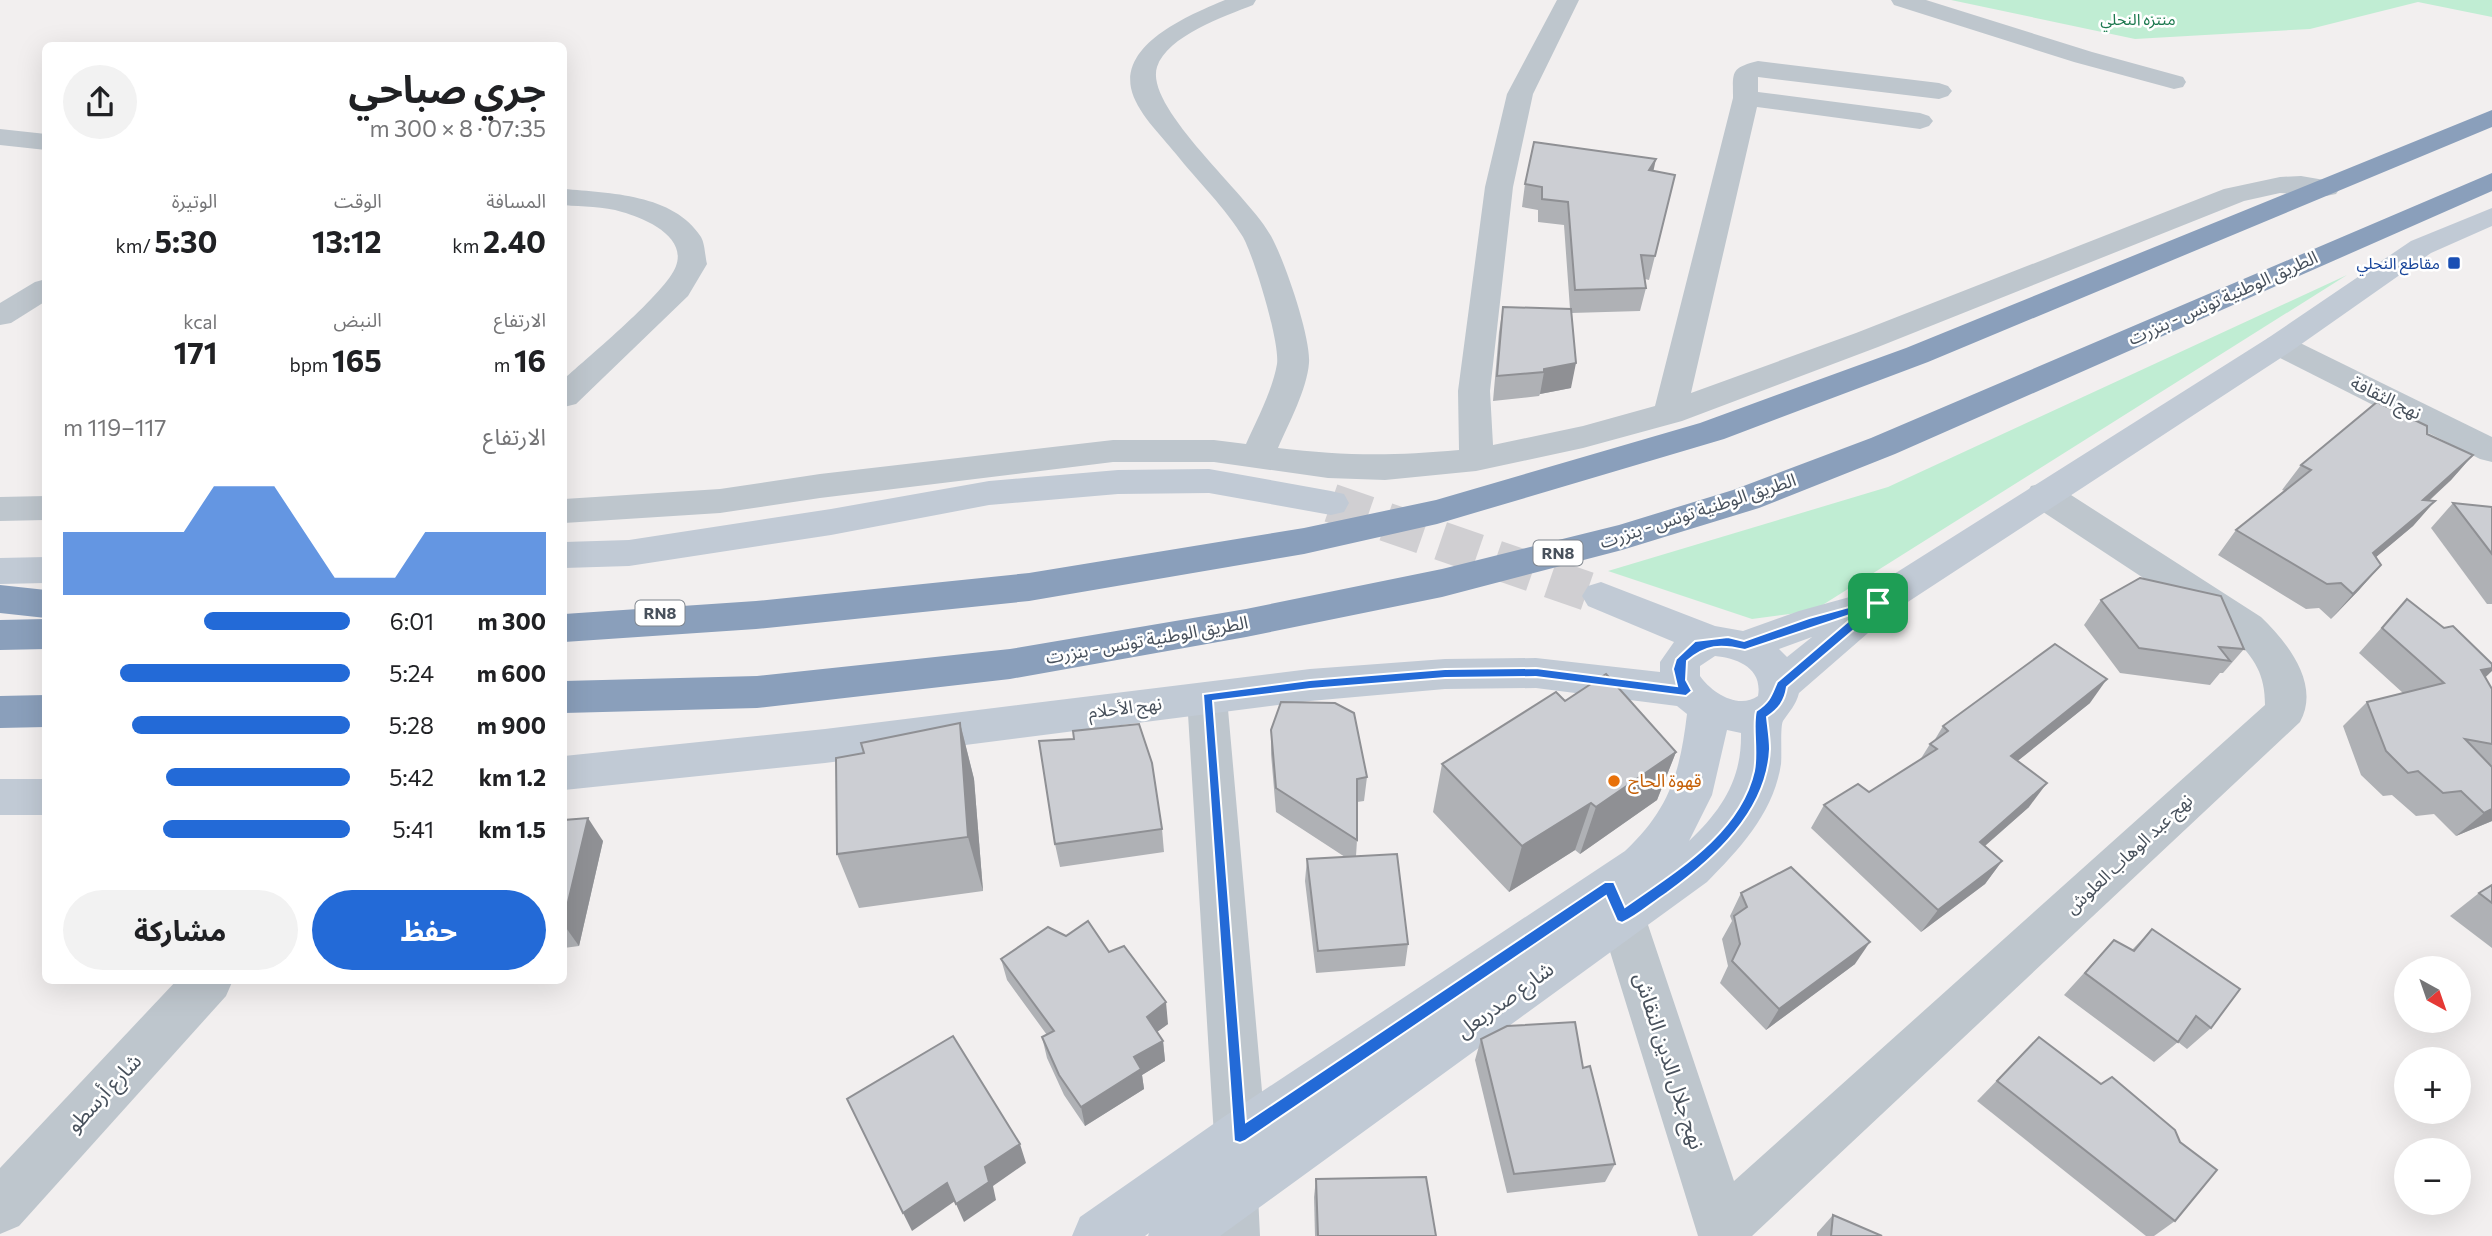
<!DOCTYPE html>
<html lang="ar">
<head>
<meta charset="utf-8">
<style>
	:root { --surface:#fff; --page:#f2f2f2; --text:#202124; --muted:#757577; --accent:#236ad7 }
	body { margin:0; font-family:Commissioner,"Noto Sans Arabic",sans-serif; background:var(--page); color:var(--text); direction:rtl; height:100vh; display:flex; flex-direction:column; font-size:26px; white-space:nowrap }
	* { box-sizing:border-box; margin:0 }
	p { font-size:23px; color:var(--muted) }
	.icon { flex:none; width:38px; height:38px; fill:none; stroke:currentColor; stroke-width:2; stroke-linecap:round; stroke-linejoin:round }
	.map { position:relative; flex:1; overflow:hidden; direction:ltr }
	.panel { position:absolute; left:42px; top:42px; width:525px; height:942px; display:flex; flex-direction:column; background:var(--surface); border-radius:10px; box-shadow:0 7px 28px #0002; direction:rtl }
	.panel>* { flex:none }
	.needle { width:46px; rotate:140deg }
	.controls { position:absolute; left:2394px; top:956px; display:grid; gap:14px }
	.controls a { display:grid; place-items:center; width:77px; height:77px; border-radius:50%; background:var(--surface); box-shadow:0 7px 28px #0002; font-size:35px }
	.pin { position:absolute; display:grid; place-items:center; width:60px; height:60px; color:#fff; margin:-30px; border-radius:14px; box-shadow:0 4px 10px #0006 }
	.round { display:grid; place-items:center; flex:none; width:74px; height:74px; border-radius:37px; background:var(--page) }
	.head { display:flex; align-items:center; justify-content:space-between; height:119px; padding:0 21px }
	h1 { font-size:38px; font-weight:700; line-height:52px }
	.stats { display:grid; grid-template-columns:repeat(3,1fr); gap:10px; height:119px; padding:7px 21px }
	.stats div { display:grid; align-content:center }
	.stats b { font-size:30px; font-weight:700 }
	.stats small { font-size:19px; font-weight:400 }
	.stats p { font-size:19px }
	.chart { height:196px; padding:14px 21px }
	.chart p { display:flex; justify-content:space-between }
	.chart svg { width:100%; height:126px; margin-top:7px; fill:var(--accent); opacity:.7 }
	.cta { display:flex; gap:14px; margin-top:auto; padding:14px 21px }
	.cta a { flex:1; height:80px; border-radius:42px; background:var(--accent); color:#fff; font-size:28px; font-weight:700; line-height:80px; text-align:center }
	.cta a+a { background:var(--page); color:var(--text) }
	ul { padding:0 21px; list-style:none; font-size:23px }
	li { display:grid; grid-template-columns:112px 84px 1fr; align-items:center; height:52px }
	li i { height:18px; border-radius:9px; background:var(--accent) }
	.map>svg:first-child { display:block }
</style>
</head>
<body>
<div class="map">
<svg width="2492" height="1236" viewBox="0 0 2492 1236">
	<rect width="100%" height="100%" fill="#f2efef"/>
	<g fill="#c0edd3">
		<path d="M 1951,0 L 2492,0 L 2492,17 L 2418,2 L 2310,29 L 2135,39 Z"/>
		<path d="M 2347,275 L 1813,611 L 1752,619 L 1608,571 L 1888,487 Z"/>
	</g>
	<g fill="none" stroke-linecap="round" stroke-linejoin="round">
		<path stroke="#d0cfd2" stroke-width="39" stroke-dasharray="39 19" stroke-linecap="butt" d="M 1331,503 L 1601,596"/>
		<g fill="#bec6cd" fill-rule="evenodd">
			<path d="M 1225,0 L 1256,0 L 1253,5 C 1225,16 1167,36 1157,67 C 1144,108 1251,197 1271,236 C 1284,259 1311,337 1309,363 C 1307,389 1289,423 1278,448 C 1344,456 1393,456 1459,450 L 1458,391 L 1485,187 L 1507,94 L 1557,0 L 1579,0 L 1533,94 L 1513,187 L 1490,391 L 1493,445 L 1583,426 L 1655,406 L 1733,98 C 1733,72 1730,68 1758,61 L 1939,83 L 1948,86 L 1952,91 L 1948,96 L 1939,99 L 1758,77 L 1758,92 L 1920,113 L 1929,116 L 1933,121 L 1929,126 L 1920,129 L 1757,107 L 1691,393 L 1856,333 L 2224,189 L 2280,177 L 2301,176 L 2336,182 L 2340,188 L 2336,194 L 2326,196 L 2280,193 L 2244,201 L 1878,347 L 1682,421 L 1583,448 L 1476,471 L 1385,480 L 1328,478 L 1214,462 L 1113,462 L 820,498 L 720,513 L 564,523 L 564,499 L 720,489 L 820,474 L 1113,440 L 1214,440 L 1246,444 C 1257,419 1272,392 1277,364 C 1280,342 1254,257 1243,237 C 1227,210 1196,179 1176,154 C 1161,135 1136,112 1131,88 C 1122,42 1192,14 1225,0 Z"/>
			<path d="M 1891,0 L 1926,0 L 2092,52 L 2183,77 L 2186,82 L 2183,87 L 2174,89 L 2074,62 L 1894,5 Z"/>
			<path d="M 0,129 L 46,134 L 46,150 L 0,145 Z"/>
			<path d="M 564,189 C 609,193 674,194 701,237 C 705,244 705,256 707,264 L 688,296 L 576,404 L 564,407 L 564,379 C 588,357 667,292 676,266 C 687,236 644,218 622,212 C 604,206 582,207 564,205 Z"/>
			<path d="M 46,279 L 46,301 L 11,323 L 0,325 L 0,303 L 35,282 Z"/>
			<path d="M 2279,335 L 2290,338 L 2492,437 L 2492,462 L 2480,459 L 2268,352 L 2263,345 L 2268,338 Z"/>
			<path d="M 2044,483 L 2057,486 L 2261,617 C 2287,642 2321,684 2300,722 L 1752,1236 L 1698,1236 L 1599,916 L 1587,889 L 1594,875 L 1610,869 L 1626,875 L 1645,916 L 1734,1181 L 2265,705 C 2265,674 2255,659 2233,637 L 2031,504 L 2026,495 L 2031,486 Z"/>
			<path d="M 46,496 L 46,520 L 0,521 L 0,497 Z"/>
			<path d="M 1207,682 L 1221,687 L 1227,698 L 1266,1136 L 1258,1195 L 1260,1236 L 1206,1236 L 1204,1195 L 1214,1136 L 1187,698 L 1193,687 Z"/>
			<path d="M 177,980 L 233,980 L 226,996 L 19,1226 L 0,1234 L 0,1168 Z"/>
		</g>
		<g fill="#c1cad5" fill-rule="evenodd">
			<path d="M 2492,208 L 2492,226 L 2431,253 L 2290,352 L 1891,613 L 1799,693 C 1796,705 1789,712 1783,721 C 1780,726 1782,755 1781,764 C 1774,812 1740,849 1707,882 L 1220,1236 L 1148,1236 L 1149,1233 L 1145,1236 L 1072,1236 L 1080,1217 L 1222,1118 L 1625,851 C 1669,810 1680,773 1687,714 L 1677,706 L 1536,688 L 1445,689 L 1310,701 L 825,763 L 564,790 L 564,756 L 825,729 L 1310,669 L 1445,659 L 1536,658 L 1660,672 L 1660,662 L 1674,642 L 1588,606 L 1582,596 L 1588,586 L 1601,582 L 1715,626 L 1743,631 L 1799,611 L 1864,593 L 2268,338 L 2411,241 ZM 1812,637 L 1787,657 L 1779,649 ZM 1715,656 C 1737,658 1763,668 1758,696 C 1738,710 1711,692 1700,676 L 1700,666 ZM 1727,730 L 1741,733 C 1742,779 1722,810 1689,841 L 1712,795 Z"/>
			<path d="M 1209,469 L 1331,491 L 1344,494 L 1349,503 L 1344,512 L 1331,515 L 1209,493 L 1118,494 L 989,505 L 831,535 L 629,566 L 564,568 L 564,542 L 629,540 L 831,509 L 989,481 L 1118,470 Z"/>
			<path d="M 46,557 L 46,583 L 0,584 L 0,558 Z"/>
			<rect x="0" y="779" width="46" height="36"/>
		</g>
		<g fill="#8a9fbb" fill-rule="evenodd">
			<path d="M 2492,110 L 2492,127 L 1928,362 L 1724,439 L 1437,524 L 1304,554 L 1029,601 L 756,629 L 564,642 L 564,614 L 756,601 L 1029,573 L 1304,528 L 1436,500 L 1700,423 L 1906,348 Z"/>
			<path d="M 2492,173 L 2492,191 L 1895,454 L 1759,508 L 1622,550 L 1442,597 L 1246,637 L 1010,679 L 757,708 L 564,713 L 564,681 L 757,676 L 1010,649 L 1246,609 L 1442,569 L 1619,525 L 1733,490 L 1871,438 Z"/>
			<path d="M 0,585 L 46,590 L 46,618 L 0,613 Z"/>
			<path d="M 46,619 L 46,649 L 0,650 L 0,620 Z"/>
			<path d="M 46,695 L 46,727 L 0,728 L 0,696 Z"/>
		</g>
	</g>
	<g fill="#afb1b5">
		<path d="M 1654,171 L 1675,175 L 1649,280 L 1645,279 L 1646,288 L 1640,311 L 1571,313 L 1571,388 L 1540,394 L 1539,396 L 1493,401 L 1499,332 L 1503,307 L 1570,309 L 1564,225 L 1538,222 L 1538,210 L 1522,207 L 1525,184 Z"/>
		<path d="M 2427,434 L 2473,455 L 2451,480 L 2429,501 L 2435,501 L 2413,526 L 2376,557 L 2381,565 L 2359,590 L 2331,619 L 2319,608 L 2306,609 L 2218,555 L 2236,530 L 2285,491 L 2282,490 L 2301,465 Z"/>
		<path d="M 2453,503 L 2492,507 L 2492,604 L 2487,604 L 2431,528 Z"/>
		<path d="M 2407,599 L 2485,678 L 2492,689 L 2492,821 L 2456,836 L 2434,814 L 2416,816 L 2392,795 L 2383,796 L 2361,775 L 2343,726 L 2367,702 L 2403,693 L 2359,653 Z"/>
		<path d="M 2101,600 L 2244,649 L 2223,673 L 2220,673 L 2210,685 L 2120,673 L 2084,625 Z"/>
		<path d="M 1565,701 L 1676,752 L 1657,800 L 1580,854 L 1575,850 L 1509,892 L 1433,812 L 1442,764 Z"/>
		<path d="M 2090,703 L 2017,761 L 2029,807 L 1985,846 L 2002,861 L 1985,884 L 1921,932 L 1811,828 L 1824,805 L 1869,792 L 1920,760 L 1930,744 L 1934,741 L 1943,726 Z"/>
		<path d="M 960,723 L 974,779 L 983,891 L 859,908 L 837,854 L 864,753 Z"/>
		<path d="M 1271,730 L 1367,777 L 1364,801 L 1357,802 L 1357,840 L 1356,856 L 1408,944 L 1405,966 L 1316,973 L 1305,881 L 1307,859 L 1345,857 L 1276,812 L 1271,754 Z"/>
		<path d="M 564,820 L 603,841 L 579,946 L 564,948 Z"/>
		<path d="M 1162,829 L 1164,852 L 1060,867 L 1055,844 Z"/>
		<path d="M 2492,885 L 2492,948 L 2450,916 L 2479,893 Z"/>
		<path d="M 1741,893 L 1855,964 L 1766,1030 L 1720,983 L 1728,966 L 1722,939 L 1732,921 L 1730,916 Z"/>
		<path d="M 2152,929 L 2211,1028 L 2187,1049 L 2178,1042 L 2154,1062 L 2064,995 L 2114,940 L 2132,950 Z"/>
		<path d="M 1066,936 L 1109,952 L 1168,1024 L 1157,1032 L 1163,1041 L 1165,1061 L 1142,1075 L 1144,1089 L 1085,1126 L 1064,1095 L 1047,1058 L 1042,1037 L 1047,1035 L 1007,980 L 1001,959 Z"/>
		<path d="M 2039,1037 L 2101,1084 L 2175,1221 L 2154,1236 L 2146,1236 L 1977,1101 Z"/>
		<path d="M 1481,1039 L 1583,1068 L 1615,1164 L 1605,1182 L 1507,1193 L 1475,1060 Z"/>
		<path d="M 1316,1179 L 1436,1236 L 1315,1236 L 1314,1197 Z"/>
		<path d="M 1833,1215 L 1882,1236 L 1817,1236 L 1817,1233 Z"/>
	</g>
	<g fill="#8f9094">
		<path d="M 1656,159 L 1651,182 L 1649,170 Z"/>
		<path d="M 1576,363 L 1571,388 L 1540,394 L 1544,372 L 1544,369 Z"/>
		<path d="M 2473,455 L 2451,480 L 2402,525 L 2423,500 Z"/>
		<path d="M 2435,501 L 2413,526 L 2351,578 L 2373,553 Z"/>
		<path d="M 2381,565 L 2359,590 L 2331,619 L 2353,594 Z"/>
		<path d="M 2492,668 L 2492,671 L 2470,692 L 2481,670 Z"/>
		<path d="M 2107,679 L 2090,703 L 1994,780 L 2011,756 Z"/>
		<path d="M 960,723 L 974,779 L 983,891 L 968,837 Z"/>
		<path d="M 1676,752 L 1657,800 L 1580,854 L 1596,807 Z"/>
		<path d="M 2047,783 L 2029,807 L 1963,865 L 1980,842 Z"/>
		<path d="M 1591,803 L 1575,850 L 1509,892 L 1522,846 Z"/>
		<path d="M 2492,809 L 2492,821 L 2456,836 L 2484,813 Z"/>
		<path d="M 588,818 L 603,841 L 579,946 L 564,925 L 564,919 Z"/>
		<path d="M 2002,861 L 1985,884 L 1921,932 L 1938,910 Z"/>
		<path d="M 1870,942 L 1855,964 L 1766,1030 L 1779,1009 Z"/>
		<path d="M 1166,1002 L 1168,1024 L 1150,1037 L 1147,1017 Z"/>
		<path d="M 1163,1041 L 1165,1061 L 1142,1075 L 1144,1089 L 1085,1126 L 1081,1107 L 1134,1057 Z"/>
		<path d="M 1020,1144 L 1026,1163 L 993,1186 L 996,1200 L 964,1222 L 956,1204 L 985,1167 Z"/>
		<path d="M 947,1183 L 955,1201 L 912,1231 L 903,1213 Z"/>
	</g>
	<g fill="#ccced3" stroke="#8f9094" stroke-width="2">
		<path d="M 1534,142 L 1656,159 L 1649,170 L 1675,175 L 1655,256 L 1641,255 L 1646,288 L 1575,290 L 1568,202 L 1542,199 L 1542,187 L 1525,184 Z"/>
		<path d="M 1503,307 L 1571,309 L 1576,363 L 1544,369 L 1544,372 L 1497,376 Z"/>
		<path d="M 2377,402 L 2427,426 L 2427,434 L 2473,455 L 2423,500 L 2435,501 L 2373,553 L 2381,565 L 2353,594 L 2341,583 L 2327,584 L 2236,530 L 2311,470 L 2301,465 Z"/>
		<path d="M 2453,503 L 2492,507 L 2492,554 Z"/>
		<path d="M 2140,578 L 2221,596 L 2244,649 L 2219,647 L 2230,661 L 2139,648 L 2101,600 Z"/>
		<path d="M 2407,599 L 2444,628 L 2453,626 L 2492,664 L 2492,668 L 2481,670 L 2492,689 L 2492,744 L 2465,739 L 2492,767 L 2492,809 L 2484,813 L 2461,791 L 2443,793 L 2418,771 L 2408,773 L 2386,751 L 2367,702 L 2444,683 L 2382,628 Z"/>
		<path d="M 2055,644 L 2107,679 L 2011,756 L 2047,783 L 1980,842 L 2002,861 L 1938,910 L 1824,805 L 1858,784 L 1869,792 L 1937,749 L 1930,744 L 1948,731 L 1943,726 Z"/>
		<path d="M 1606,674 L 1676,752 L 1596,807 L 1591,803 L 1522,846 L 1442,764 L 1556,692 L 1565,701 Z"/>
		<path d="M 1281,702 L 1335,703 L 1354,713 L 1367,777 L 1357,779 L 1357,840 L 1276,788 L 1271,730 Z"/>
		<path d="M 960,723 L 968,837 L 837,854 L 836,758 L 864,753 L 861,743 Z"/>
		<path d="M 1139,724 L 1152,763 L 1162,829 L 1055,844 L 1039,741 L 1074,739 L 1073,731 Z"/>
		<path d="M 588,818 L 564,919 L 564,820 Z"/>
		<path d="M 1397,854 L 1408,944 L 1318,951 L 1307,859 Z"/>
		<path d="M 1791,867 L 1870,942 L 1779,1009 L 1732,961 L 1740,944 L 1734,916 L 1747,907 L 1741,893 Z"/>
		<path d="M 2492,885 L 2492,903 L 2479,893 Z"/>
		<path d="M 1088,921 L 1109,952 L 1124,946 L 1166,1002 L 1147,1017 L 1163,1041 L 1134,1057 L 1141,1069 L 1081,1107 L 1059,1075 L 1042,1037 L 1054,1031 L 1001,959 L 1048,927 L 1066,936 Z"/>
		<path d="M 2152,929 L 2240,989 L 2211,1028 L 2196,1016 L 2178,1042 L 2085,973 L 2114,940 L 2134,951 Z"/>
		<path d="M 1575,1022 L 1583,1068 L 1590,1066 L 1615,1164 L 1514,1174 L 1481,1039 L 1507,1026 Z"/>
		<path d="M 953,1036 L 1020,1144 L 985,1167 L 989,1182 L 956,1204 L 947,1183 L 903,1213 L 847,1099 Z"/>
		<path d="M 2039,1037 L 2101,1084 L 2112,1077 L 2175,1130 L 2180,1142 L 2217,1170 L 2175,1221 L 1997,1081 Z"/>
		<path d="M 1426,1177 L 1436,1236 L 1318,1236 L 1316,1179 Z"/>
		<path d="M 1833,1215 L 1882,1236 L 1831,1236 Z"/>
	</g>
	<path fill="#236ad7" stroke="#fff" stroke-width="2" fill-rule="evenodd" d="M 1878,599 L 1884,603 L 1882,606 L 1787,687 C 1785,701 1779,709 1767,717 C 1768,727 1770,739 1770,749 C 1767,812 1714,859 1667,893 C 1653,902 1638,916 1622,923 L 1617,921 L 1606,896 L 1245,1141 L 1240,1143 L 1234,1141 L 1203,694 L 1310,680 L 1445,669 L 1536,668 L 1677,686 L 1673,669 L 1676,659 L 1695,641 L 1728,637 L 1744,641 L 1809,618 ZM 1859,612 L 1777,682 C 1771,696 1770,702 1756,711 C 1752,725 1758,752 1754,771 C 1740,834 1673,873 1625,907 L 1614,882 L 1605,882 L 1246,1122 L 1213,701 L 1310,689 L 1445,678 L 1536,677 L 1686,696 L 1692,691 L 1686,680 L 1687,661 C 1706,645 1720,644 1745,650 Z"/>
	<rect fill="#1a4fb4" stroke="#fff" stroke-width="2.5" x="2447" y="256" width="14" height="14" rx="3.5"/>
	<circle fill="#e8710a" stroke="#fff" stroke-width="2.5" cx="1614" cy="781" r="7"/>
	<g text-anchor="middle" stroke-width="5" stroke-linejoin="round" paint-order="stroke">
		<g font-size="16" fill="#1c794f" stroke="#fff">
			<text x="2138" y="25">منتزه النحلي</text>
		</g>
		<g font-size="16" fill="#164399" stroke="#fff" text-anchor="end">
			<text x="2440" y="269">مقاطع النحلي</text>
		</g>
		<g fill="#fff" stroke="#7f858d" stroke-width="2">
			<rect x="1533.5" y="540.5" width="49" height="25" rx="5"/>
			<rect x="635.5" y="600.5" width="49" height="25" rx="5"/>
		</g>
		<g font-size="16" font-weight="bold" fill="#48515c">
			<text x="1558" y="559">RN8</text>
			<text x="660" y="619">RN8</text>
		</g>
		<g font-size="18" fill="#48515c" stroke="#fff">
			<text transform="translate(2223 298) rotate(-24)" y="6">الطريق الوطنية تونس - بنزرت</text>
			<text transform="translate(2386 398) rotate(26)" y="6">نهج الثقافة</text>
			<text transform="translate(1698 511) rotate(-18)" y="6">الطريق الوطنية تونس - بنزرت</text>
			<text transform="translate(1147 640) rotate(-10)" y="6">الطريق الوطنية تونس - بنزرت</text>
			<text transform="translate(1125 708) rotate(-7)" y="6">نهج الأحلام</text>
			<text transform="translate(2129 854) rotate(-43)" y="6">نهج عبد الوهاب العلوش</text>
		</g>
		<g font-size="18" fill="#c56008" stroke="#fff" text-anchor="start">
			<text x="1628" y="787">قهوة الحاج</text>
		</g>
		<g font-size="21" fill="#48515c" stroke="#fff">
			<text transform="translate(1505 1000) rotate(-36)" y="7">شارع صدربعل</text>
			<text transform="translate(1669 1061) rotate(72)" y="7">نهج جلال الدين النقاش</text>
			<text transform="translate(104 1093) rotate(-47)" y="7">شارع أرسطو</text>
		</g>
	</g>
</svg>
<div class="controls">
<a><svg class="needle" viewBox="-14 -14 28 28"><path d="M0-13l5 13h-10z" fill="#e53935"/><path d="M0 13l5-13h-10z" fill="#757577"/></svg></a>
<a>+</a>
<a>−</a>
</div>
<div class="pin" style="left:1878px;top:603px;background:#1e9e55"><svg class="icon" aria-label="arrive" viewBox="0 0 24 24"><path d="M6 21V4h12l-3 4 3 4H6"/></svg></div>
<section class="panel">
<div class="head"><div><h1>جري صباحي</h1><p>07:35 · 8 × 300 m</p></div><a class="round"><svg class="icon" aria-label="share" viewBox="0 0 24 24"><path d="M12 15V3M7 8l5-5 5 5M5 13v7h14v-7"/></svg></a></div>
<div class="stats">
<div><p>المسافة</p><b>2.40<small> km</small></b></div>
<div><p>الوقت</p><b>13:12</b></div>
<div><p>الوتيرة</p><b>5:30<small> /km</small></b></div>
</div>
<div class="stats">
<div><p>الارتفاع</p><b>16<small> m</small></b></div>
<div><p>النبض</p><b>165<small> bpm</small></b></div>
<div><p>kcal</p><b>171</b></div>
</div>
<div class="chart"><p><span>الارتفاع</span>117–119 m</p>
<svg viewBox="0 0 160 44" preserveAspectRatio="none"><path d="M0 44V22L10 22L20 22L30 22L40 22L50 6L60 6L70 6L80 22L90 38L100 38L110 38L120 22L130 22L140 22L150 22L160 22V44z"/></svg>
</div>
<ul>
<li><b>300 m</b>6:01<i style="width:51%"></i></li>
<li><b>600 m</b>5:24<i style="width:80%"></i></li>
<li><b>900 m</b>5:28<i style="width:76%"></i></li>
<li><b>1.2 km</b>5:42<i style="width:64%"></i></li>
<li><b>1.5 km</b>5:41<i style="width:65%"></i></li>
</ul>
<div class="cta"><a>حفظ</a><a>مشاركة</a></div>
</section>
</div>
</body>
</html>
